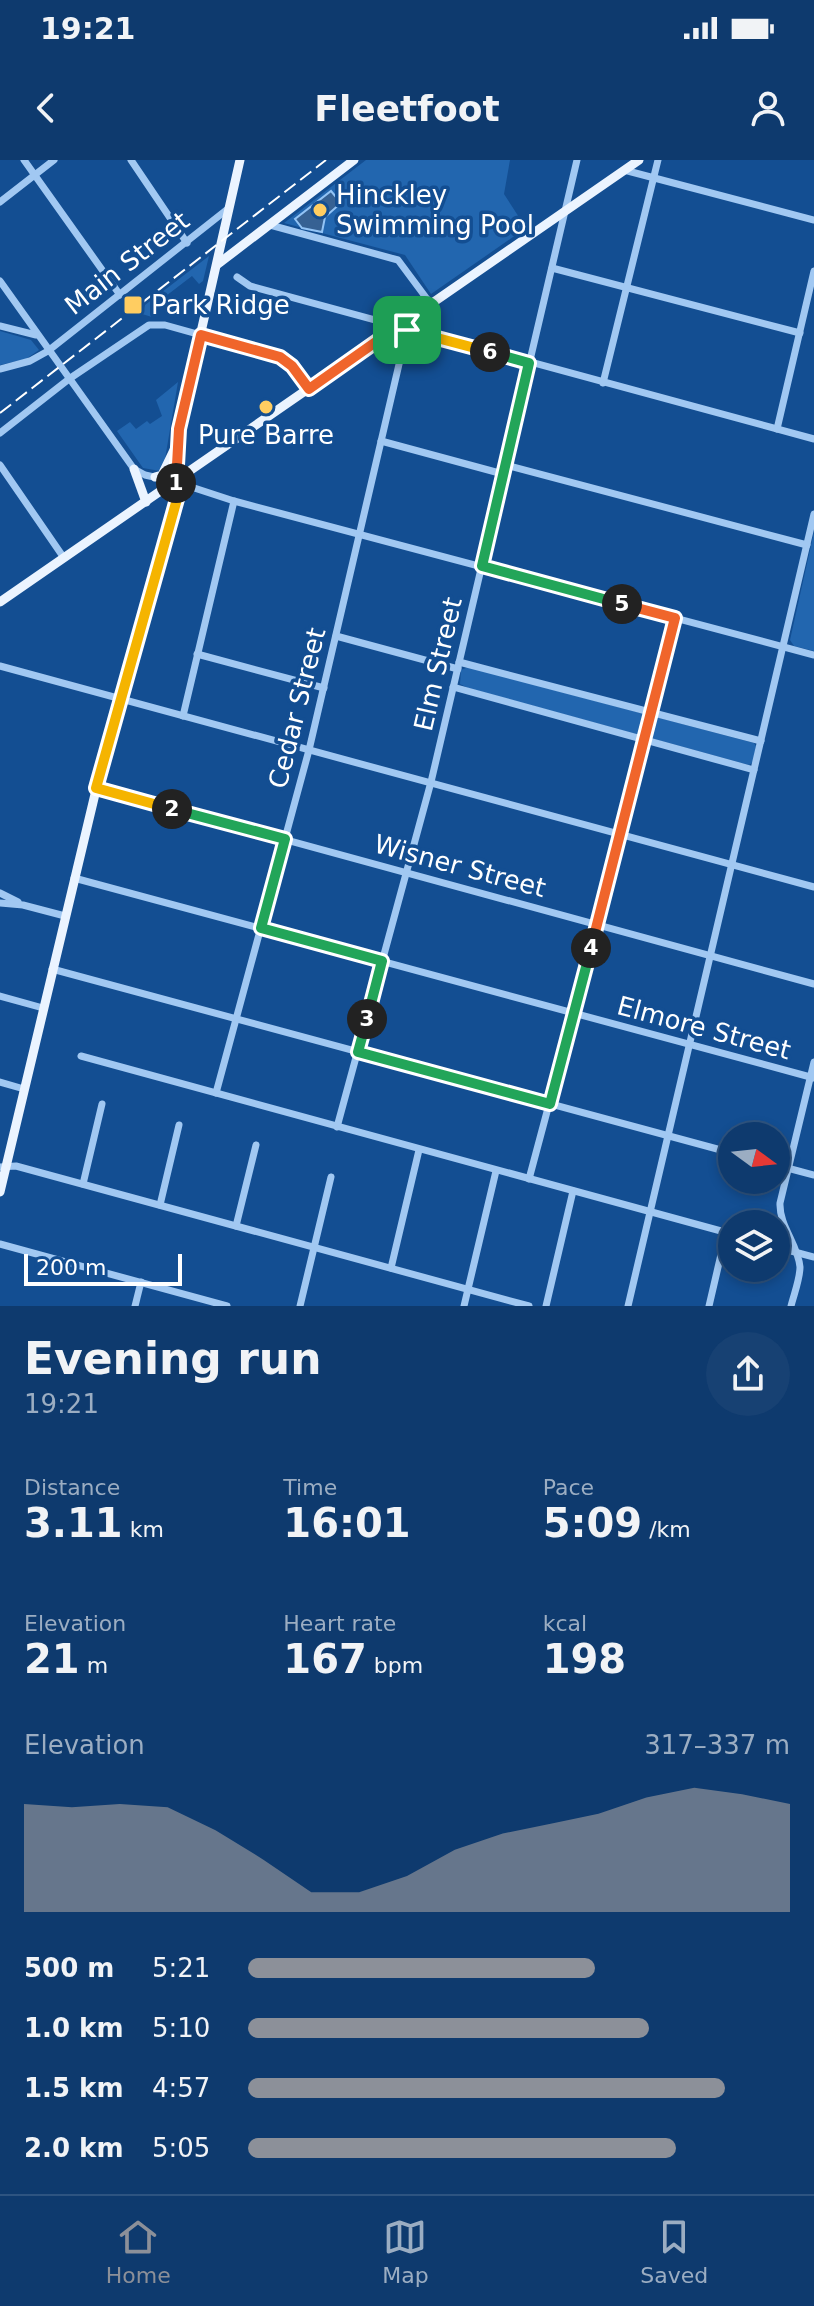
<!DOCTYPE html>
<html lang="en">
<head>
<meta charset="utf-8">
<style>
	:root { --surface:#0e3a6e; --page:#174173; --text:#f1f3f6; --muted:#9badc2; --line:#2e5481; --accent:#8c9099 }
	body { margin:0; font-family:"DejaVu Sans",sans-serif; background:var(--page); color:var(--text); height:100vh; display:flex; flex-direction:column; font-size:30px; white-space:nowrap }
	* { box-sizing:border-box; margin:0 }
	p { font-size:26px; color:var(--muted) }
	.icon { flex:none; width:44px; height:44px; fill:none; stroke:currentColor; stroke-width:2; stroke-linecap:round; stroke-linejoin:round }
	.map { position:relative; height:1146px; overflow:hidden }
	.panel { display:flex; flex-direction:column; background:var(--surface); flex:1 }
	.panel>* { flex:none }
	.needle { width:52px; rotate:105deg }
	.fabs { position:absolute; left:718px; top:962px; display:grid; gap:16px }
	.fabs a { display:grid; place-items:center; width:72px; height:72px; border-radius:50%; background:var(--surface); box-shadow:0 4px 12px #0003,0 0 0 2px var(--line); font-size:40px }
	.scale { position:absolute; left:24px; bottom:20px; width:158px; box-sizing:border-box; padding-left:8px; border:4px solid #fff; border-top:0; font-size:22px; line-height:28px; white-space:nowrap; color:#fff; -webkit-text-stroke:6px #134e92; paint-order:stroke }
	.pin { position:absolute; display:grid; place-items:center; width:68px; height:68px; color:#fff; margin:-34px; border-radius:16px; box-shadow:0 4px 12px #0006 }
	.km { position:absolute; width:40px; height:40px; margin:-20px; border-radius:50%; background:#222; color:#fff; font-size:22px; line-height:40px; text-align:center }
	.round { display:grid; place-items:center; flex:none; width:84px; height:84px; border-radius:42px; background:var(--page) }
	.overview { display:flex; align-items:center; justify-content:space-between; height:136px; padding:0 24px }
	h1 { font-size:44px; font-weight:800; line-height:60px }
	.figures { display:grid; grid-template-columns:repeat(3,1fr); gap:12px; height:136px; padding:8px 24px }
	.figures div { display:grid; align-content:center }
	.figures b { font-size:40px; font-weight:800 }
	.figures small { font-size:22px; font-weight:400 }
	.figures p { font-size:22px }
	.chart { height:224px; padding:16px 24px }
	.chart p { display:flex; justify-content:space-between }
	.chart svg { width:100%; height:144px; margin-top:8px; fill:var(--accent); opacity:.7 }
	ul { padding:0 24px; list-style:none; font-size:26px }
	li { display:grid; grid-template-columns:128px 96px 1fr; align-items:center; height:60px }
	li i { height:20px; border-radius:10px; background:var(--accent) }
	.status { display:flex; justify-content:space-between; align-items:center; height:56px; padding:0 40px; background:var(--surface); direction:ltr }
	.status svg { height:22px; fill:currentColor }
	header { display:flex; justify-content:space-between; align-items:center; height:104px; padding:0 24px; background:var(--surface); font-size:36px; font-weight:800 }
	.dock { display:flex; justify-content:space-around; align-items:center; height:112px; border-top:2px solid var(--line); background:var(--surface); font-size:22px; color:var(--muted) }
	.dock a { display:grid; justify-items:center; gap:4px }
	.dock .current { color:var(--accent) }
	.map>svg:first-child { display:block }
</style>
</head>
<body>
<div class="status"><b>19:21</b><svg viewBox="0 0 49 12"><path d="M0 12V9h3v3zM5 12V6h3v6zM10 12V3h3v9zM15 12V0h3v12zM26 1h20v11H26zM47 4h2v5h-2z"/></svg></div>
<header><svg class="icon" aria-label="back" viewBox="0 0 24 24"><path d="M15 5l-7 7 7 7"/></svg>Fleetfoot<svg class="icon" aria-label="person" viewBox="0 0 24 24"><circle cx="12" cy="8" r="4"/><path d="M4 21q1-7 8-7t8 7"/></svg></header>
<div class="map">
<svg width="814" height="1146" viewBox="0 0 814 1146">
	<rect width="100%" height="100%" fill="#134e92"/>
	<g fill="#2266af">
		<path d="M 366,0 L 510,0 L 504,34 L 526,68 L 431,134 L 405,95 L 284,63 Z"/>
		<path d="M 209,96 L 203,121 L 199,124 L 192,116 L 162,139 L 158,154 L 152,157 L 142,154 L 145,145 Z"/>
		<path d="M 0,171 L 31,180 L 39,190 L 26,199 L 0,205 Z"/>
		<path d="M 178,222 L 164,305 L 160,311 L 143,308 L 117,271 L 130,262 L 136,269 L 147,261 L 150,264 L 162,256 L 156,240 Z"/>
		<path d="M 814,372 L 814,491 L 794,486 L 790,480 Z"/>
		<path d="M 468,507 L 754,583 L 756,586 L 753,602 L 749,605 L 468,528 L 460,524 L 461,510 Z"/>
	</g>
	<path fill="#366193" stroke="#92c3f5" stroke-width="2" d="M 331,31 L 341,43 L 325,57 L 322,72 L 302,68 L 295,59 Z"/>
	<g fill="none" stroke-linecap="round" stroke-linejoin="round">
		<g stroke="#a1c8f2" stroke-width="7">
			<path d="M 24,0 L 120,135"/>
			<path d="M 131,0 L 187,83"/>
			<path d="M 624,10 L 814,60"/>
			<path d="M 0,42 L 54,0"/>
			<path d="M 270,65 L 398,100 L 430,143"/>
			<path d="M 552,108 L 800,173"/>
			<path d="M 237,117 L 250,126 L 814,279"/>
			<path d="M 0,121 L 134,309 L 145,315 L 176,322 L 234,341 L 814,495"/>
			<path d="M 0,166 L 36,175"/>
			<path d="M 0,209 L 30,201 L 48,191 L 229,48"/>
			<path d="M 603,223 L 658,0"/>
			<path d="M 777,269 L 814,111"/>
			<path d="M 0,273 L 69,219 L 149,165 L 165,165 L 280,197 L 292,206 L 309,229"/>
			<path d="M 381,281 L 503,314"/>
			<path d="M 0,305 L 64,398"/>
			<path d="M 506,305 L 807,385"/>
			<path d="M 336,476 L 458,509"/>
			<path d="M 197,494 L 324,528"/>
			<path d="M 459,502 L 761,581"/>
			<path d="M 0,506 L 814,727"/>
			<path d="M 453,527 L 754,610"/>
			<path d="M 183,556 L 234,341"/>
			<path d="M 96,628 L 814,824"/>
			<path d="M 74,718 L 814,918"/>
			<path d="M 0,733 L 18,742"/>
			<path d="M 0,743 L 23,745 L 65,756"/>
			<path d="M 52,809 L 732,993"/>
			<path d="M 0,836 L 43,848"/>
			<path d="M 81,896 L 732,1074"/>
			<path d="M 0,922 L 24,929"/>
			<path d="M 216,933 L 309,590 L 407,170"/>
			<path d="M 337,967 L 431,622 L 577,0"/>
			<path d="M 776,1005 L 814,1015"/>
			<path d="M 0,1007 L 16,1006 L 529,1146"/>
			<path d="M 529,1019 L 621,675 L 675,458"/>
			<path d="M 83,1024 L 102,944"/>
			<path d="M 160,1045 L 179,965"/>
			<path d="M 236,1066 L 256,985"/>
			<path d="M 0,1084 L 227,1146"/>
			<path d="M 776,1087 L 814,1097"/>
			<path d="M 391,1108 L 419,990"/>
			<path d="M 135,1146 L 141,1122"/>
			<path d="M 300,1146 L 331,1017"/>
			<path d="M 464,1146 L 496,1011"/>
			<path d="M 546,1146 L 573,1031"/>
			<path d="M 628,1146 L 814,354"/>
			<path d="M 709,1146 L 726,1073"/>
			<path d="M 791,1146 C 794,1134 800,1119 800,1107 C 798,1084 779,1066 780,1043 L 814,902"/>
		</g>
		<g stroke="#ebf4ff" stroke-width="9">
			<path d="M 218,104 L 354,0"/>
			<path d="M 134,309 L 146,342"/>
			<path d="M 155,317 L 162,315 L 174,290"/>
			<path d="M 0,442 L 639,0"/>
			<path d="M 0,1032 L 101,609 L 177,339 L 179,269 L 240,0"/>
		</g>
		<path stroke="#fff" stroke-width="2" stroke-dasharray="14 6" stroke-linecap="butt" d="M 0,253 L 326,0"/>
	</g>
	<g fill="none" stroke-linecap="round" stroke-linejoin="round">
		<defs>
			<path id="split-1" d="M 176,323 L 179,269 L 201,175 L 280,197 L 292,206 L 309,229 L 397,167 L 407,170"/>
			<path id="split-2" d="M 172,649 L 96,628 L 172,357 L 177,339 L 176,323"/>
			<path id="split-3" d="M 172,649 L 285,679 L 261,768 L 382,801 L 367,859"/>
			<path id="split-4" d="M 367,859 L 358,892 L 550,944 L 591,788"/>
			<path id="split-5" d="M 591,788 L 675,458 L 622,444"/>
			<path id="split-6" d="M 490,192 L 529,203 L 482,406 L 622,444"/>
			<path id="split-7" d="M 407,170 L 490,192"/>
		</defs>
		<use href="#split-1" stroke="#fff" stroke-width="16"/>
		<use href="#split-2" stroke="#fff" stroke-width="16"/>
		<use href="#split-3" stroke="#fff" stroke-width="16"/>
		<use href="#split-4" stroke="#fff" stroke-width="16"/>
		<use href="#split-5" stroke="#fff" stroke-width="16"/>
		<use href="#split-6" stroke="#fff" stroke-width="16"/>
		<use href="#split-7" stroke="#fff" stroke-width="16"/>
		<use href="#split-1" stroke="#f0652b" stroke-width="10"/>
		<use href="#split-2" stroke="#f5b400" stroke-width="10"/>
		<use href="#split-3" stroke="#22a559" stroke-width="10"/>
		<use href="#split-4" stroke="#22a559" stroke-width="10"/>
		<use href="#split-5" stroke="#f0652b" stroke-width="10"/>
		<use href="#split-6" stroke="#22a559" stroke-width="10"/>
		<use href="#split-7" stroke="#f5b400" stroke-width="10"/>
	</g>
	<g fill="#ffcd61" stroke="#134e92" stroke-width="3">
		<circle cx="320" cy="50" r="8"/>
		<rect x="123" y="135" width="20" height="20" rx="4"/>
		<circle cx="266" cy="247" r="8"/>
	</g>
	<g text-anchor="middle" stroke-width="7" stroke-linejoin="round" paint-order="stroke">
		<g font-size="26" fill="#fff" stroke="#134e92" text-anchor="start">
			<text x="336" y="44">Hinckley<tspan x="336" dy="30">Swimming Pool</tspan></text>
			<text x="151" y="154">Park Ridge</text>
			<text x="266" y="284" text-anchor="middle">Pure Barre</text>
		</g>
		<g font-size="26" fill="#fff" stroke="#134e92">
			<text transform="translate(127 103) rotate(-38)" y="9">Main Street</text>
			<text transform="translate(438 504) rotate(-77)" y="9">Elm Street</text>
			<text transform="translate(297 548) rotate(-76)" y="9">Cedar Street</text>
			<text transform="translate(460 706) rotate(15)" y="9">Wisner Street</text>
			<text transform="translate(704 868) rotate(15)" y="9">Elmore Street</text>
		</g>
	</g>
</svg>
<div class="fabs">
<a><svg class="needle" viewBox="-14 -14 28 28"><path d="M0-13l5 13h-10z" fill="#e53935"/><path d="M0 13l5-13h-10z" fill="#9badc2"/></svg></a>
<a><svg class="icon" aria-label="layers" viewBox="0 0 24 24"><path d="M12 4l9 5-9 5-9-5zM3 14l9 5 9-5"/></svg></a>
</div>
<div class="scale">200 m</div>
<div class="pin" style="left:407px;top:170px;background:#1e9e55"><svg class="icon" aria-label="arrive" viewBox="0 0 24 24"><path d="M6 21V4h12l-3 4 3 4H6"/></svg></div>
<b class="km" style="left:176px;top:323px">1</b>
<b class="km" style="left:172px;top:649px">2</b>
<b class="km" style="left:367px;top:859px">3</b>
<b class="km" style="left:591px;top:788px">4</b>
<b class="km" style="left:622px;top:444px">5</b>
<b class="km" style="left:490px;top:192px">6</b>
</div>
<section class="panel">
<div class="overview"><div><h1>Evening run</h1><p>19:21</p></div><a class="round"><svg class="icon" aria-label="share" viewBox="0 0 24 24"><path d="M12 15V3M7 8l5-5 5 5M5 13v7h14v-7"/></svg></a></div>
<div class="figures">
<div><p>Distance</p><b>3.11<small> km</small></b></div>
<div><p>Time</p><b>16:01</b></div>
<div><p>Pace</p><b>5:09<small> /km</small></b></div>
</div>
<div class="figures">
<div><p>Elevation</p><b>21<small> m</small></b></div>
<div><p>Heart rate</p><b>167<small> bpm</small></b></div>
<div><p>kcal</p><b>198</b></div>
</div>
<div class="chart"><p><span>Elevation</span>317–337 m</p>
<svg viewBox="0 0 160 44" preserveAspectRatio="none"><path d="M0 44V11L10 12L20 11L30 12L40 19L50 28L60 38L70 38L80 33L90 25L100 20L110 17L120 14L130 9L140 6L150 8L160 11V44z"/></svg>
</div>
<ul>
<li><b>500 m</b>5:21<i style="width:64%"></i></li>
<li><b>1.0 km</b>5:10<i style="width:74%"></i></li>
<li><b>1.5 km</b>4:57<i style="width:88%"></i></li>
<li><b>2.0 km</b>5:05<i style="width:79%"></i></li>
</ul>
</section>
<nav class="dock">
<a class="current"><svg class="icon" aria-label="home" viewBox="0 0 24 24"><path d="M3 11l9-7 9 7M6 9v11h12V9"/></svg>Home</a>
<a><svg class="icon" aria-label="map" viewBox="0 0 24 24"><path d="M3 6l6-2 6 2 6-2v14l-6 2-6-2-6 2zM9 4v14M15 6v14"/></svg>Map</a>
<a><svg class="icon" aria-label="saved" viewBox="0 0 24 24"><path d="M7 4h10v16l-5-4-5 4z"/></svg>Saved</a>
</nav>
</body>
</html>
